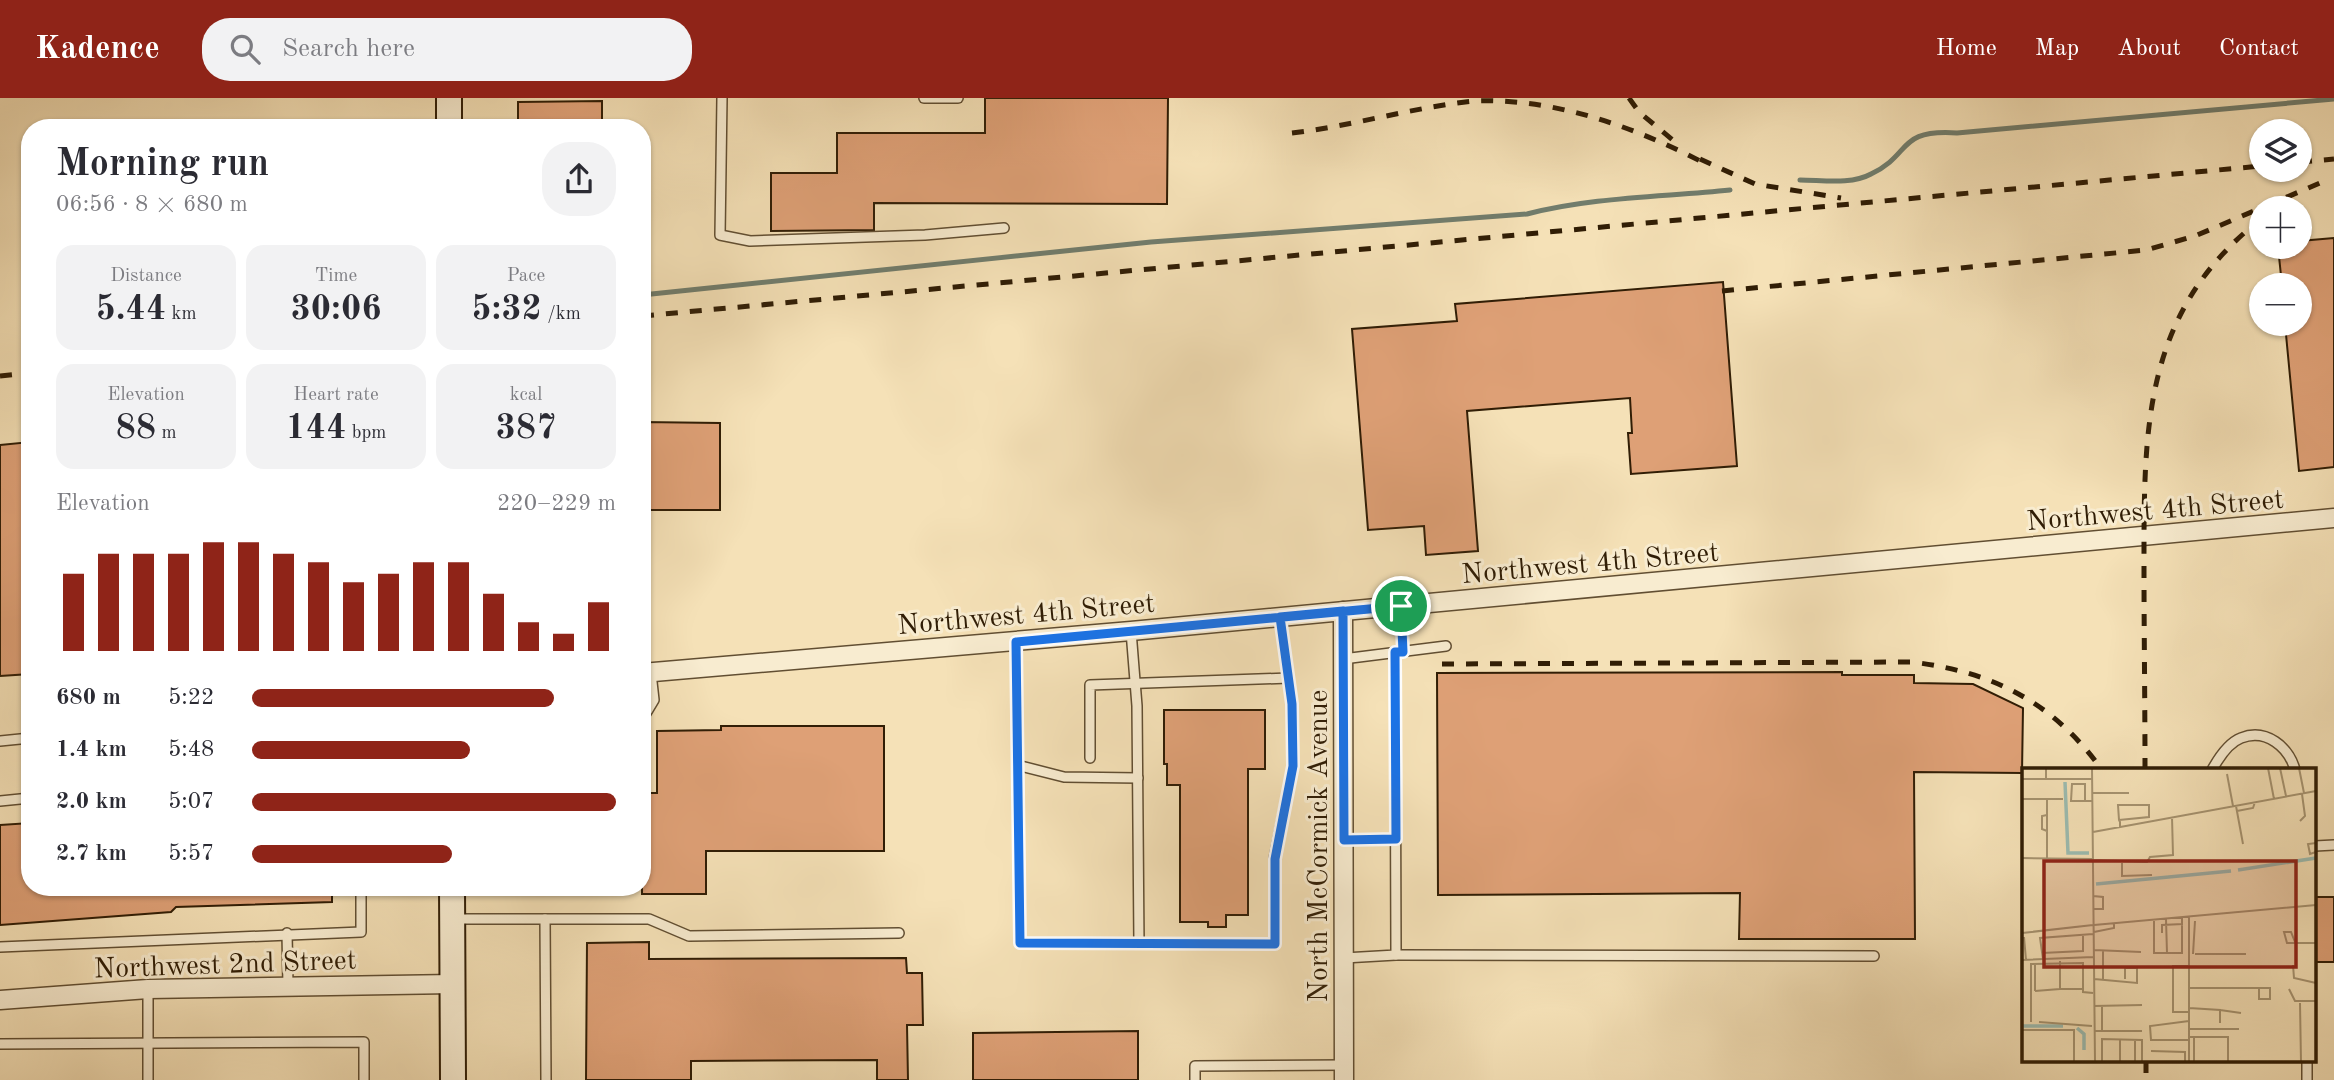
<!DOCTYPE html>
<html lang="en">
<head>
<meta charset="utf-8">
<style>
	:root { --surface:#fff; --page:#f2f2f3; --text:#2b2b33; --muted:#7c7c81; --accent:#8f2418 }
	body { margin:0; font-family:"Old Standard TT",serif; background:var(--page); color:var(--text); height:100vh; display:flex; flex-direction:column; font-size:26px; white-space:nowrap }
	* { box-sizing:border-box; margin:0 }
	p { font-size:23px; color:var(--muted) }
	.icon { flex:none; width:38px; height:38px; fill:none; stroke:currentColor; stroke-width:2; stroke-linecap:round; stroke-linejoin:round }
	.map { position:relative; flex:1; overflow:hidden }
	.drawer { position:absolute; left:21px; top:21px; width:630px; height:777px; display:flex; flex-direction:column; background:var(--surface); border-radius:28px; box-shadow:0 2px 5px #0004 }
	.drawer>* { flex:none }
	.buttons { position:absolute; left:2249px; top:21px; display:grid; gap:14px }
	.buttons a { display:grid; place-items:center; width:63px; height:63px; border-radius:50%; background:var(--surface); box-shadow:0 2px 5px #0004; font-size:35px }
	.pin { position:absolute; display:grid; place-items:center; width:60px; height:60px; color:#fff; margin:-30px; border:4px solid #fff; border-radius:50%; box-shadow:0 2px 7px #0007 }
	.round { display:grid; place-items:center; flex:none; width:74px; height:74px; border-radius:28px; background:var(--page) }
	.head { display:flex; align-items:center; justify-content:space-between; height:119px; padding:0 35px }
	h1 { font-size:38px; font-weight:600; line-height:52px }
	.metrics { display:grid; grid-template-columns:repeat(3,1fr); gap:10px; height:119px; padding:7px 35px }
	.metrics div { display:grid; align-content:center; border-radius:18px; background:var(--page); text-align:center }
	.metrics b { font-size:35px; font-weight:600 }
	.metrics small { font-size:19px; font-weight:400 }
	.metrics p { font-size:19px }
	.chart { height:196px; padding:14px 35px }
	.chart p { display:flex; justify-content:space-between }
	.chart svg { width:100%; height:126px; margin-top:7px; stroke:var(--accent); stroke-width:6 }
	ul { padding:0 35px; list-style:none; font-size:23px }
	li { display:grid; grid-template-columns:112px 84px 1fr; align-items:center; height:52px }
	li i { height:18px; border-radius:9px; background:var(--accent) }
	header { display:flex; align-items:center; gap:42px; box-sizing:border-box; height:98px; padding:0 35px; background:var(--accent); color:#fff }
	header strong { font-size:33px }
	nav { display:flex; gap:38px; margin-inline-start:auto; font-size:24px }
	.search { width:490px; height:63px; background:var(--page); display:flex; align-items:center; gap:18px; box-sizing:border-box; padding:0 24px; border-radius:28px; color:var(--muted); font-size:26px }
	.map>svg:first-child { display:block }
</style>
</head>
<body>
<header>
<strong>Kadence</strong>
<div class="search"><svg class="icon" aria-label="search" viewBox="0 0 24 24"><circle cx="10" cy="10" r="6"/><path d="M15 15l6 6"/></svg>Search here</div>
<nav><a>Home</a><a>Map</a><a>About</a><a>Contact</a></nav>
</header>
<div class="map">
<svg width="2334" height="982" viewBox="0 0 2334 982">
	<rect width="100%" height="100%" fill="#f5e1b7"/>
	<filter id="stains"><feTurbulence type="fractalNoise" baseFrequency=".00286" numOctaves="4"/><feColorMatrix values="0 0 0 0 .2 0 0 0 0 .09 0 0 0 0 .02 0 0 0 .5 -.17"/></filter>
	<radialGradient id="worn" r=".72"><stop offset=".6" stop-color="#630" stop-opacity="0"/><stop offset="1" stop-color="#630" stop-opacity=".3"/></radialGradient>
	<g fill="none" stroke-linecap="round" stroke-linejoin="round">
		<g stroke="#717d6d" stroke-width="5">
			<path d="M 410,30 L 410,24"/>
			<path d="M 1800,82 C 1822,82 1851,87 1871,76 C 1913,56 1896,31 1957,35 L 2334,1"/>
			<path d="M 642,197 L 1151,144 L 1527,116 C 1592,99 1662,99 1730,92"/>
		</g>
	</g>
	<g fill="#dea076" stroke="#301d05" stroke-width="2">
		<path d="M 985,0 L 1168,0 L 1167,106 L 874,105 L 874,132 L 771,133 L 771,75 L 837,75 L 837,35 L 985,35 Z"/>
		<path d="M 602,3 L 602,30 L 518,30 L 518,4 Z"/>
		<path d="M 2334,140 L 2334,369 L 2299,373 L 2285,226 L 2300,226 L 2300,187 L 2282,187 L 2278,149 L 2300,149 L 2300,143 Z"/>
		<path d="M 1723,184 L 1737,368 L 1631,376 L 1628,335 L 1632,335 L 1630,300 L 1467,313 L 1478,453 L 1426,457 L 1424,428 L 1368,432 L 1352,231 L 1457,223 L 1455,206 Z"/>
		<path d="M 642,324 L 720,325 L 720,412 L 642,412 Z"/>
		<path d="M 30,344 L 30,576 L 0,578 L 0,347 Z"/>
		<path d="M 1842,574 L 1842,577 L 1914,577 L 1914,585 L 1973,586 L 2023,610 L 2022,675 L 1914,674 L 1915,841 L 1739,841 L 1740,795 L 1438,797 L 1437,575 Z"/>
		<path d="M 1164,612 L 1265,612 L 1265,671 L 1248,671 L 1248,817 L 1226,817 L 1226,829 L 1208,829 L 1208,824 L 1180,824 L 1180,687 L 1167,687 L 1167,666 L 1164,666 Z"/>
		<path d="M 721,628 L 884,628 L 884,753 L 706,753 L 706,796 L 642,796 L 642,695 L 657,695 L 657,633 L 721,632 Z"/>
		<path d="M 30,725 L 30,789 L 332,789 L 332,804 L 176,809 L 171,814 L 0,827 L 0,727 Z"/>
		<rect x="2315" y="799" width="19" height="65"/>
		<path d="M 649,844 L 649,861 L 906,860 L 907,875 L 922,875 L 923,927 L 907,927 L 908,982 L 877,982 L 877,962 L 691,963 L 691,982 L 586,982 L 587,845 Z"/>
		<path d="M 1138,933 L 1138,982 L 973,982 L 973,935 Z"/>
	</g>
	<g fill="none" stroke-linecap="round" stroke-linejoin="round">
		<defs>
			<g id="lane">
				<path d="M 722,0 L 720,137 L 750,143 L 925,137 L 1004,130"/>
				<path d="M 924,0 L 958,0"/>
				<path d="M 1401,508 L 1403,553"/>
				<path d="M 1131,533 L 1137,608 L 1139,846"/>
				<path d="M 1016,544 L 1020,845 L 1275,846 L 1274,761 L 1293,669 L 1292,605 L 1280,519"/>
				<path d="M 1343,561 L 1446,548"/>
				<path d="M 642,622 L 654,602 L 651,575"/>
				<path d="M 0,643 L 30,640"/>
				<path d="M 1090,660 L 1090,587 L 1289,580"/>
				<path d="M 1017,667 L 1064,679 L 1138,680"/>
				<path d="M 2212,672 C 2218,661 2228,645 2241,640 C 2266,630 2289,649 2295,672"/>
				<path d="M 0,703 L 30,700"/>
				<path d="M 1344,742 L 1396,741"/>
				<path d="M 2315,748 L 2334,747"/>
				<path d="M 454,821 L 649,821 L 689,838 L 899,835"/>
				<path d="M 545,821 L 546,982"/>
				<path d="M 287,835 L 288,888"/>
				<path d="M 0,849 L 361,834 L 361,789"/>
				<path d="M 1396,857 L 1874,858"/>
				<path d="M 1344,860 L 1396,857 L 1395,554"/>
				<path d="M 0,946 L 364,944 L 364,982"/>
				<path d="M 2307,963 L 2307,982"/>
				<path d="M 148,982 L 148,891"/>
				<path d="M 1195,982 L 1195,968 L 1344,967"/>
			</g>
			<g id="street">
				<path d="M 1343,513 L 1344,982"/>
				<path d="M 642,575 L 1131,533 L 2334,420"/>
				<path d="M 0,902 L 148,891 L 453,886"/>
			</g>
			<g id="secondary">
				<path d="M 449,0 L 449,30"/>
				<path d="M 452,789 L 453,982"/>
			</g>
		</defs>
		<use href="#lane" stroke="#614e32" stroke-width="12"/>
		<use href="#street" stroke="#614e32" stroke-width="21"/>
		<use href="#secondary" stroke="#301d05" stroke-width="28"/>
		<use href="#lane" stroke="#f8ecd0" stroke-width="9"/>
		<use href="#street" stroke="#f8ecd0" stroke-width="18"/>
		<use href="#secondary" stroke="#f8ecd0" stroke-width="24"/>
		<g stroke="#301d05" stroke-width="5" stroke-dasharray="12 12" stroke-linecap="butt">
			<path d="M 1629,0 L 1639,14 L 1674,43"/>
			<path d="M 1292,35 C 1353,28 1413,9 1475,3 C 1557,0 1637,30 1708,67"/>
			<path d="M 1700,61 L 1755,86 L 1841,100"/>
			<path d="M 2300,64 L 2334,61"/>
			<path d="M 1722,193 L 2146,152 L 2195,138 L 2320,85"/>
			<path d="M 642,218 L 2261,68"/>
			<path d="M 0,278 L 30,275"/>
			<path d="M 1442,566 L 1912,564 C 1994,574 2054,605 2102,672"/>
			<path d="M 2145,672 C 2145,605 2144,537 2144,469 C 2144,332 2142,214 2261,121"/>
			<path d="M 2146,963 L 2146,982"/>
		</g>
	</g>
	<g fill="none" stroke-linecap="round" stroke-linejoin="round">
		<defs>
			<path id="route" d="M 1401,508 C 1273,520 1144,532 1016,544 L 1020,845 L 1275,846 L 1275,761 L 1293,668 L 1292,606 L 1280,519 L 1343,513 L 1344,742 L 1396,741 L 1395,554 L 1403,554 L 1401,508"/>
		</defs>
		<use href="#route" stroke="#fff" stroke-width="14"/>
		<use href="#route" stroke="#1a73e8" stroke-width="9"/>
	</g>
	<g text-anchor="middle" stroke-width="6" stroke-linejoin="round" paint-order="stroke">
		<g font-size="28" fill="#301d05" stroke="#f8ecd0">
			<text transform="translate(2155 411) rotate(-5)" y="10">Northwest 4th Street</text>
			<text transform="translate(1590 464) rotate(-5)" y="10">Northwest 4th Street</text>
			<text transform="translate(1026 515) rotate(-5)" y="10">Northwest 4th Street</text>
			<text transform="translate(1317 748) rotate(-90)" y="10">North McCormick Avenue</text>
			<text transform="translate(225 865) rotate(-2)" y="10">Northwest 2nd Street</text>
		</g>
	</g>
	<g transform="translate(2022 670)">
		<rect width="294" height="294" fill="#f5e1b7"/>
		<path fill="none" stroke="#9cbdb2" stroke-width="3.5" d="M 43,14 L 46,85 L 67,85M 216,102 L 294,90M 74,116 L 209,103M 0,258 L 41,258M 55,260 L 62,266 L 62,282"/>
		<path fill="none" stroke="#a69370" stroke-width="2" d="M 24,0 L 24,11 L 70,11M 70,0 L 73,294M 246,0 L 252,31M 258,0 L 264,28M 277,0 L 282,25M 205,6 L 211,38M 0,11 L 24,11M 70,25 L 107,25M 0,31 L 41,31M 25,31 L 25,90M 63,33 L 63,16 L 50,16 L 49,33 L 70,33M 214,38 L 221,76M 215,43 L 231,40 L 233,34M 25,47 L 20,48 L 20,61 L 25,63M 97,52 L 127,49 L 127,37 L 96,37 L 97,52 L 98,54 L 98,59M 278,53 L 283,48 L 280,26M 71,64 L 294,23M 294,75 L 286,76 L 288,86 L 294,84M 0,90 L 70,91M 71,92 L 125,94 L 128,89 L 151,87 L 150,49M 100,92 L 100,108 L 130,107M 71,128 L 81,129 L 81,141 L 72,141M 167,149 L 167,294M 144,151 L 145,185M 132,152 L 132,185 L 160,185 L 160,149M 72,157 L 294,137M 72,164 L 92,160 L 92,155M 0,165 L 71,157M 140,165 L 140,157 L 161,156M 2,169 L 4,192M 273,174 L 269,164 L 262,164 L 265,175 L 294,175M 72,182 L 119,184M 81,182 L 81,211M 20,185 L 61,183 L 61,166M 171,186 L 173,153M 173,186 L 224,186M 21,191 L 18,170 L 71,166M 0,192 L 71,189M 38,193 L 38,221 L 61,221M 13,196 L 13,223M 271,197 L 272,210 L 294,215M 167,198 L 151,198 L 151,244 L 167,244M 72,211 L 115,215 L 115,200 L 103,200 L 103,211M 167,220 L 248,220 L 248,231 L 237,231 L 237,220M 267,221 L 273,233 L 294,233M 13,223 L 38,221M 278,235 L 279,294M 80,237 L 80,263M 72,238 L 120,237M 167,240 L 198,242 L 198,255M 198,242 L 219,245M 167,253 L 128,258 L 129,272 L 167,272M 9,254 L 9,196 L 61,195 L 61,224 L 71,225M 17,254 L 70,258M 167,261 L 217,261M 0,262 L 52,262 L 52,294M 72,263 L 120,263M 167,269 L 206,269 L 206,294M 172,269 L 172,294M 129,283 L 163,284 L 163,294M 80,294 L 80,271 L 120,272 L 120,294M 98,294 L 98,272M 113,294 L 113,272"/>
		<path fill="#8f2418" fill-opacity="0.15" stroke="#8f2418" stroke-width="3.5" d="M 22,93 L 274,93 L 274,199 L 22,199 Z"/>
		<rect width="294" height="294" fill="none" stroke="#301d05" stroke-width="3.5"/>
	</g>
	<rect width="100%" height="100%" filter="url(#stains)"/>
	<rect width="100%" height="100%" fill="url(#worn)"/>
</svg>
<div class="buttons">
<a><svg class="icon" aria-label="layers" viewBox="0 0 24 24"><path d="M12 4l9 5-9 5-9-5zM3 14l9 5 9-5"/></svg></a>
<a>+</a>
<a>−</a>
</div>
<div class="pin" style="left:1401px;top:508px;background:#1e9e55"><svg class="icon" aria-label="arrive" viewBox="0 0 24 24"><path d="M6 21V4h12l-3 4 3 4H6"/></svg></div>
<section class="drawer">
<div class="head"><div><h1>Morning run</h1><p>06:56 · 8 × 680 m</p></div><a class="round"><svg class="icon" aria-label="share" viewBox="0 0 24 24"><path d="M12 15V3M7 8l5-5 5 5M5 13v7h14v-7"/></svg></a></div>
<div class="metrics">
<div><p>Distance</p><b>5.44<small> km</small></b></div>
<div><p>Time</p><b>30:06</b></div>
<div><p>Pace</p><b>5:32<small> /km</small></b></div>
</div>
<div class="metrics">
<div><p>Elevation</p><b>88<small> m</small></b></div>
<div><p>Heart rate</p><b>144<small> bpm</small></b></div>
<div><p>kcal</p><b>387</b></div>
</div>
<div class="chart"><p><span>Elevation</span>220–229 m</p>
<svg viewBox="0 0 160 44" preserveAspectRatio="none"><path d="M5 44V17M15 44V10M25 44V10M35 44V10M45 44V6M55 44V6M65 44V10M75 44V13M85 44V20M95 44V17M105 44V13M115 44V13M125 44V24M135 44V34M145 44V38M155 44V27"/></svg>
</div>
<ul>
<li><b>680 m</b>5:22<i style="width:83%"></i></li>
<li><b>1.4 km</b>5:48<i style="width:60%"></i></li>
<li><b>2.0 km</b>5:07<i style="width:100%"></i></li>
<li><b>2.7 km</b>5:57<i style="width:55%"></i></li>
</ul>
</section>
</div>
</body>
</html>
